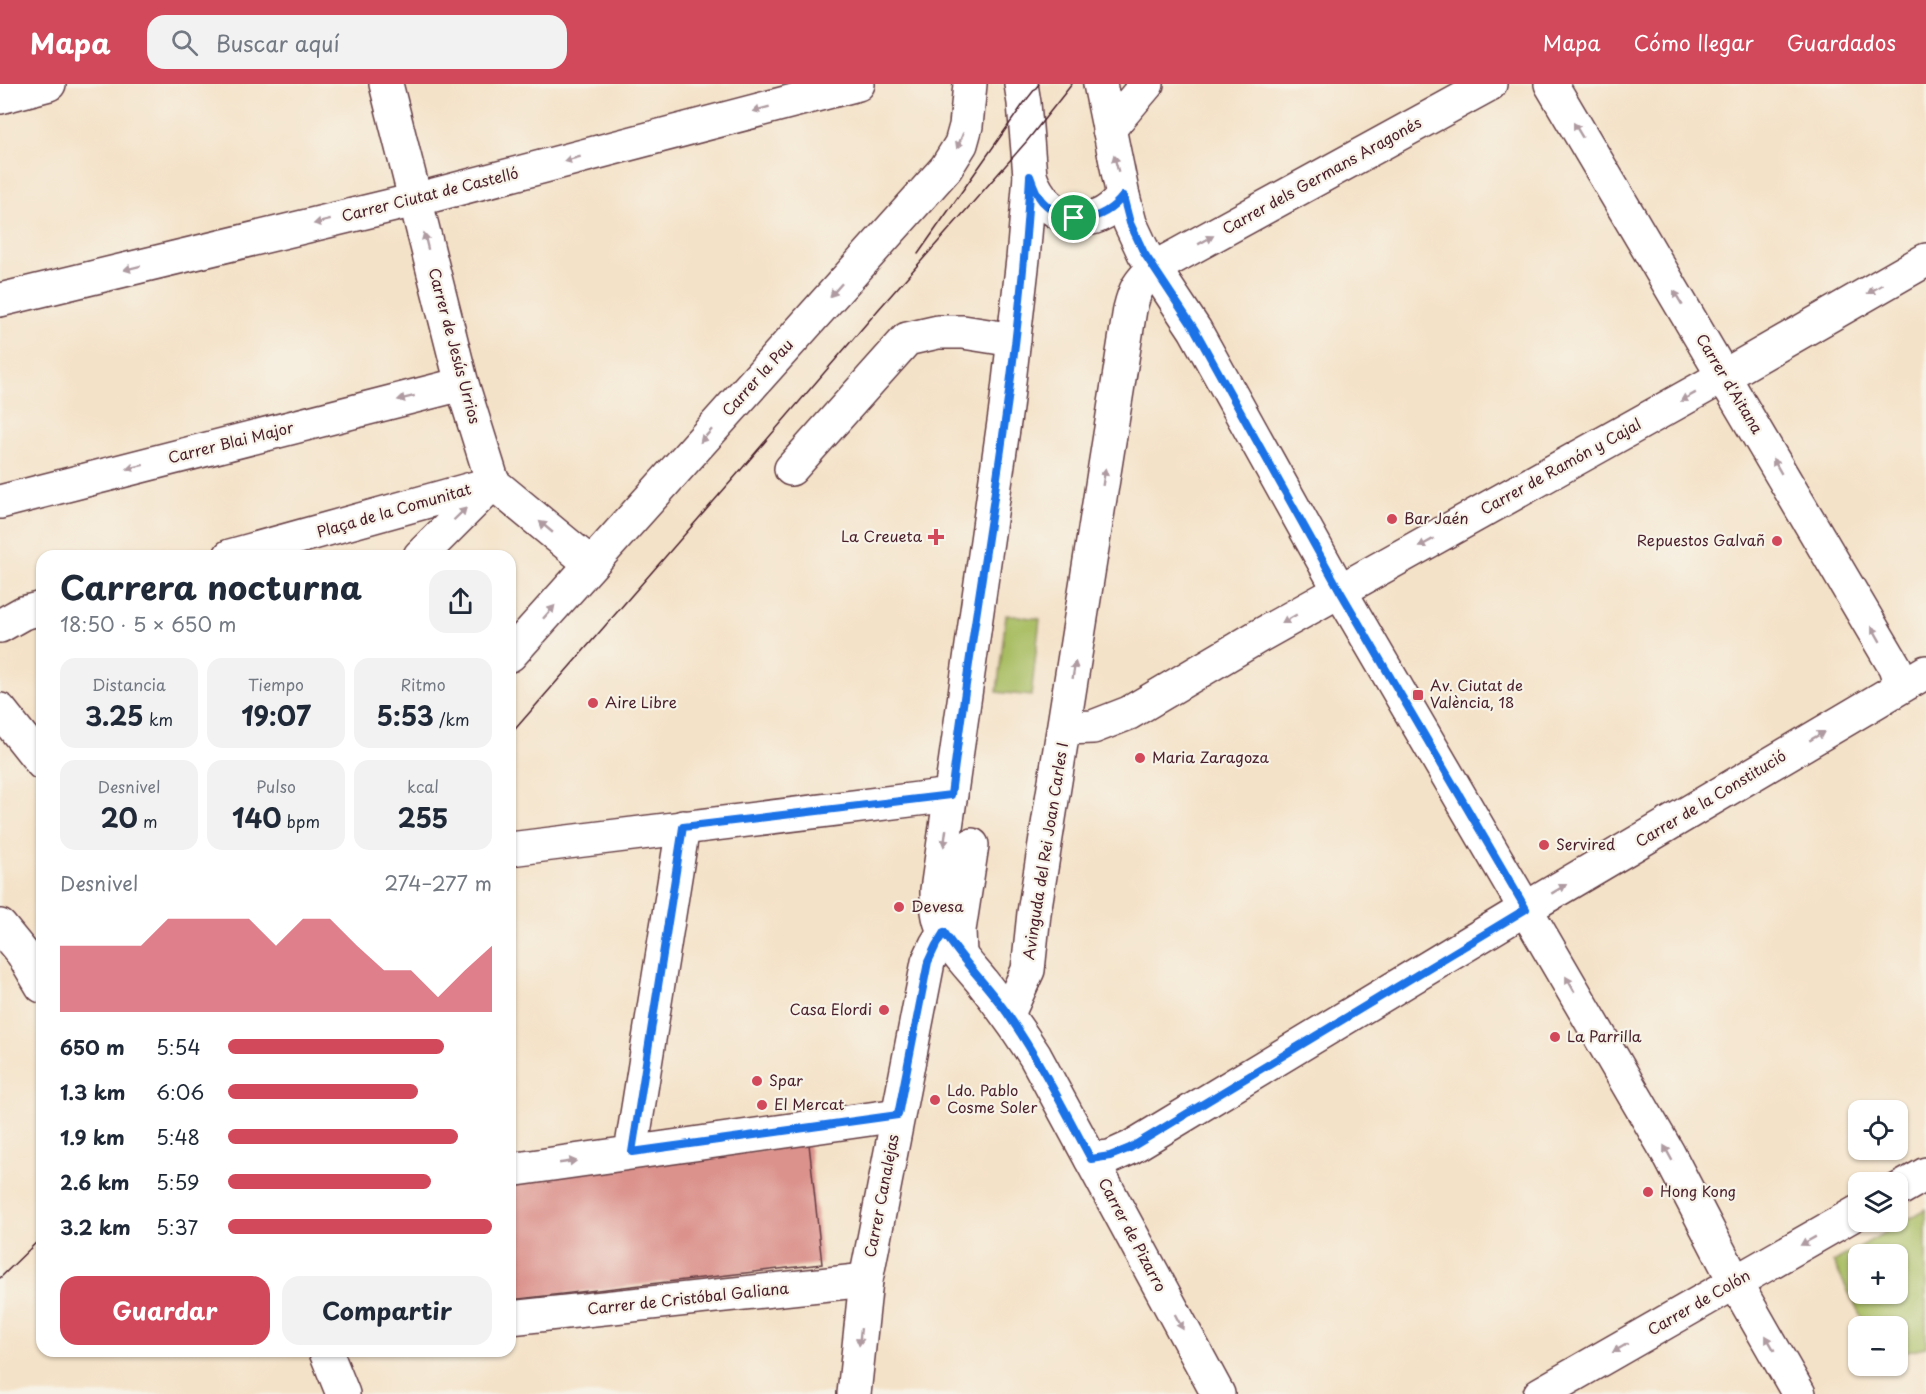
<!DOCTYPE html>
<html lang="es">
<head>
<meta charset="utf-8">
<style>
	:root { --surface:#fff; --page:#f2f2f3; --text:#1f2937; --muted:#747a83; --accent:#d1495b }
	body { margin:0; font-family:"Playpen Sans",sans-serif; background:var(--page); color:var(--text); height:100vh; display:flex; flex-direction:column; font-size:22px; white-space:nowrap }
	* { box-sizing:border-box; margin:0 }
	p { font-size:20px; color:var(--muted) }
	.icon { flex:none; width:33px; height:33px; fill:none; stroke:currentColor; stroke-width:2; stroke-linecap:round; stroke-linejoin:round }
	.map { position:relative; flex:1; overflow:hidden }
	.panel { position:absolute; left:36px; top:466px; width:480px; height:807px; display:flex; flex-direction:column; background:var(--surface); border-radius:18px; box-shadow:0 2px 4px #0004 }
	.panel>* { flex:none }
	.fabs { position:absolute; left:1848px; top:1016px; display:grid; gap:12px }
	.fabs a { display:grid; place-items:center; width:60px; height:60px; border-radius:12px; background:var(--surface); box-shadow:0 2px 4px #0004; font-size:30px }
	.pin { position:absolute; display:grid; place-items:center; width:51px; height:51px; color:#fff; margin:-26px; border:3px solid #fff; border-radius:50%; box-shadow:0 2px 6px #0007 }
	.round { display:grid; place-items:center; flex:none; width:63px; height:63px; border-radius:18px; background:var(--page) }
	.headline { display:flex; align-items:center; justify-content:space-between; height:102px; padding:0 24px }
	h1 { font-size:33px; font-weight:700; line-height:45px }
	.stats { display:grid; grid-template-columns:repeat(3,1fr); gap:9px; height:102px; padding:6px 24px }
	.stats div { display:grid; align-content:center; border-radius:15px; background:var(--page); text-align:center }
	.stats b { font-size:26px; font-weight:700 }
	.stats small { font-size:16px; font-weight:400 }
	.stats p { font-size:16px }
	.chart { height:168px; padding:12px 24px }
	.chart p { display:flex; justify-content:space-between }
	.chart svg { width:100%; height:108px; margin-top:6px; fill:var(--accent); opacity:.7 }
	.action { display:flex; gap:12px; margin-top:auto; padding:12px 24px }
	.action a { flex:1; height:69px; border-radius:18px; background:var(--accent); color:#fff; font-size:24px; font-weight:700; line-height:69px; text-align:center }
	.action a+a { background:var(--page); color:var(--text) }
	ul { padding:0 24px; list-style:none; font-size:20px }
	li { display:grid; grid-template-columns:96px 72px 1fr; align-items:center; height:45px }
	li i { height:15px; border-radius:8px; background:var(--accent) }
	header { display:flex; align-items:center; gap:36px; box-sizing:border-box; height:84px; padding:0 30px; background:var(--accent); color:#fff }
	header strong { font-size:28px }
	nav { display:flex; gap:33px; margin-inline-start:auto; font-size:21px }
	.search { width:420px; height:54px; background:var(--page); display:flex; align-items:center; gap:15px; box-sizing:border-box; padding:0 21px; border-radius:18px; color:var(--muted); font-size:22px }
	.map>svg:first-child { display:block }
</style>
</head>
<body>
<header>
<strong>Mapa</strong>
<div class="search"><svg class="icon" aria-label="search" viewBox="0 0 24 24"><circle cx="10" cy="10" r="6"/><path d="M15 15l6 6"/></svg>Buscar aquí</div>
<nav><a>Mapa</a><a>Cómo llegar</a><a>Guardados</a></nav>
</header>
<div class="map">
<svg width="1926" height="1310" viewBox="0 0 1926 1310">
	<rect width="100%" height="100%" fill="#f7f3e8"/>
	<filter id="ink" filterUnits="userSpaceOnUse"><feTurbulence type="fractalNoise" baseFrequency=".0167" numOctaves="2"/><feDisplacementMap in="SourceGraphic" scale="12" xChannelSelector="R" yChannelSelector="G"/><feConvolveMatrix kernelMatrix="1 2 1 2 8 2 1 2 1" color-interpolation-filters="sRGB"/></filter>
	<filter id="wash" filterUnits="userSpaceOnUse"><feTurbulence type="fractalNoise" baseFrequency=".008" numOctaves="4" result="noise"/><feDisplacementMap in="SourceGraphic" scale="24" xChannelSelector="R" yChannelSelector="G"/><feGaussianBlur stdDeviation="1.35" result="paint"/><feColorMatrix in="noise" values="0 0 0 0 0 0 0 0 0 0 0 0 0 0 0 0 0 1.4 0 .05"/><feComposite in="paint" operator="in"/></filter>
	<g filter="url(#wash)">
		<rect width="100%" height="100%" fill="#f4e2c8"/>
		<g fill="#a8bd62" stroke="#796e46" stroke-width="1.5" fill-rule="evenodd">
			<path d="M 1006,531 L 1040,535 L 1031,612 L 997,608 Z"/>
			<path d="M 1926,1125 L 1926,1263 L 1898,1269 L 1898,1242 L 1866,1242 L 1833,1178 ZM 1858,1170 L 1898,1170 L 1898,1209 L 1858,1209 Z"/>
		</g>
		<g id="blocks">
			<path fill="#db928c" d="M 809,1060 L 822,1180 L 510,1216 L 510,1095 Z"/>
		</g>
	</g>
	<g filter="url(#ink)">
		<use href="#blocks" fill-opacity="0" stroke="#643c43" stroke-width="1.5"/>
		<g fill="none" stroke-linecap="round" stroke-linejoin="round">
			<defs>
				<g id="minor">
					<path d="M 386,0 L 462,300 L 493,399 L 591,480"/>
					<path d="M 1551,0 L 1895,583 L 1901,602"/>
					<path d="M 0,13 L 49,0"/>
					<path d="M 1109,45 L 1147,0"/>
					<path d="M 1030,92 C 1046,137 1092,152 1123,112"/>
					<path d="M 0,216 L 415,116 L 858,0"/>
					<path d="M 791,385 L 907,255 L 938,248 L 963,248 L 1014,256"/>
					<path d="M 0,418 L 462,300"/>
					<path d="M 230,472 L 493,399 L 420,472"/>
					<path d="M 0,542 L 23,529 L 42,524"/>
					<path d="M 510,571 L 946,84 L 961,60 L 966,42 L 970,0"/>
					<path d="M 0,626 L 42,679"/>
					<path d="M 1065,644 L 1093,643 L 1129,629 L 1259,552 L 1724,292 L 1926,176"/>
					<path d="M 510,765 L 951,711"/>
					<path d="M 0,842 L 23,870 L 42,902"/>
					<path d="M 960,871 L 959,846 L 972,761"/>
					<path d="M 1008,930 L 1028,886 L 1034,829 L 1130,225 C 1135,204 1139,199 1154,184 L 1490,0"/>
					<path d="M 631,1068 L 683,743"/>
					<path d="M 1091,1075 L 1110,1073 L 1130,1064 L 1525,825 L 1926,588"/>
					<path d="M 510,1086 L 898,1031"/>
					<path d="M 1898,1106 L 1926,1090"/>
					<path d="M 510,1234 L 866,1196"/>
					<path d="M 326,1268 L 343,1310"/>
					<path d="M 854,1310 L 866,1196 L 928,878 L 936,861 L 944,848"/>
					<path d="M 1540,1310 L 1858,1128"/>
				</g>
				<g id="major">
					<path d="M 1021,0 L 1024,19 L 1030,92 L 1023,175 L 1006,324 L 937,806 C 937,820 937,833 944,847 C 953,866 970,883 983,899 C 1002,923 1019,947 1035,972 L 1218,1310"/>
					<path d="M 1100,0 L 1123,112 L 1130,139 L 1144,169 L 1195,246 L 1340,507 L 1668,1069 L 1735,1198 L 1799,1310"/>
				</g>
			</defs>
			<use href="#minor" stroke="#643c43" stroke-width="36"/>
			<use href="#major" stroke="#643c43" stroke-width="36"/>
			<use href="#minor" stroke="#fff" stroke-width="33"/>
			<use href="#major" stroke="#fff" stroke-width="33"/>
			<g stroke="#4a1f2b" stroke-width="1.5">
				<path d="M 918,170 L 1024,19 L 1039,0"/>
				<path d="M 510,651 L 733,395 L 878,226 L 1027,57 L 1072,0"/>
				<path d="M 0,1194 L 42,1153"/>
			</g>
		</g>
		<defs><path id="oneway-solid" d="M-6-.8H1V-3.2L6.5 0L1 3.2V.8H-6Z" transform="scale(1.5)"/></defs>
		<g fill="#ae9aa0">
			<use href="#oneway-solid" transform="translate(761 25) rotate(165)"/>
			<use href="#oneway-solid" transform="translate(1578 46) rotate(-121)"/>
			<use href="#oneway-solid" transform="translate(960 57) rotate(112)"/>
			<use href="#oneway-solid" transform="translate(572 75) rotate(165)"/>
			<use href="#oneway-solid" transform="translate(1116 79) rotate(-105)"/>
			<use href="#oneway-solid" transform="translate(322 138) rotate(166)"/>
			<use href="#oneway-solid" transform="translate(1206 156) rotate(-29)"/>
			<use href="#oneway-solid" transform="translate(426 157) rotate(-104)"/>
			<use href="#oneway-solid" transform="translate(132 184) rotate(166)"/>
			<use href="#oneway-solid" transform="translate(1875 205) rotate(150)"/>
			<use href="#oneway-solid" transform="translate(836 206) rotate(132)"/>
			<use href="#oneway-solid" transform="translate(1678 214) rotate(-121)"/>
			<use href="#oneway-solid" transform="translate(1688 313) rotate(151)"/>
			<use href="#oneway-solid" transform="translate(406 314) rotate(166)"/>
			<use href="#oneway-solid" transform="translate(706 352) rotate(132)"/>
			<use href="#oneway-solid" transform="translate(1777 382) rotate(-120)"/>
			<use href="#oneway-solid" transform="translate(135 383) rotate(166)"/>
			<use href="#oneway-solid" transform="translate(1104 393) rotate(-81)"/>
			<use href="#oneway-solid" transform="translate(460 430) rotate(-44)"/>
			<use href="#oneway-solid" transform="translate(546 443) rotate(-140)"/>
			<use href="#oneway-solid" transform="translate(1426 459) rotate(151)"/>
			<use href="#oneway-solid" transform="translate(549 528) rotate(-48)"/>
			<use href="#oneway-solid" transform="translate(1289 535) rotate(150)"/>
			<use href="#oneway-solid" transform="translate(1876 550) rotate(-120)"/>
			<use href="#oneway-solid" transform="translate(1074 586) rotate(-81)"/>
			<use href="#oneway-solid" transform="translate(1817 652) rotate(-31)"/>
			<use href="#oneway-solid" transform="translate(945 754) rotate(98)"/>
			<use href="#oneway-solid" transform="translate(1559 805) rotate(-31)"/>
			<use href="#oneway-solid" transform="translate(1570 900) rotate(-120)"/>
			<use href="#oneway-solid" transform="translate(1668 1069) rotate(-119)"/>
			<use href="#oneway-solid" transform="translate(568 1078) rotate(-8)"/>
			<use href="#oneway-solid" transform="translate(1808 1157) rotate(151)"/>
			<use href="#oneway-solid" transform="translate(1179 1238) rotate(62)"/>
			<use href="#oneway-solid" transform="translate(860 1253) rotate(96)"/>
			<use href="#oneway-solid" transform="translate(1770 1259) rotate(-120)"/>
			<use href="#oneway-solid" transform="translate(1620 1264) rotate(150)"/>
		</g>
	</g>
	<g fill="none" stroke-linecap="round" stroke-linejoin="round" filter="url(#ink)">
		<defs>
			<path id="route" d="M 1030,92 C 1033,101 1036,110 1042,117 C 1067,143 1102,139 1123,112 L 1130,139 L 1144,169 L 1195,246 L 1340,507 L 1526,825 L 1130,1064 L 1110,1072 L 1091,1075 C 1065,1027 1040,977 1009,932 C 989,903 963,878 944,848 L 936,861 L 928,878 L 898,1031 L 632,1068 L 683,743 L 951,711 C 976,505 1019,300 1030,92 Z"/>
		</defs>
		<use href="#route" stroke="#fff" stroke-width="12"/>
		<use href="#route" stroke="#1a73e8" stroke-width="8"/>
	</g>
	<g fill="#d1495b" stroke="#f7f3e8" stroke-width="2">
		<circle cx="1392" cy="435" r="6"/>
		<path d="M933 444h6v6h6v6h-6v6h-6v-6h-6v-6h6z"/>
		<circle cx="1777" cy="457" r="6"/>
		<rect x="1412" y="605" width="12" height="12" rx="3"/>
		<circle cx="593" cy="619" r="6"/>
		<circle cx="1140" cy="674" r="6"/>
		<circle cx="1544" cy="761" r="6"/>
		<circle cx="899" cy="823" r="6"/>
		<circle cx="884" cy="926" r="6"/>
		<circle cx="1555" cy="953" r="6"/>
		<circle cx="757" cy="997" r="6"/>
		<circle cx="935" cy="1016" r="6"/>
		<circle cx="762" cy="1021" r="6"/>
		<circle cx="1648" cy="1108" r="6"/>
	</g>
	<g text-anchor="middle" stroke-width="4.5" stroke-linejoin="round" paint-order="stroke">
		<g font-size="15" fill="#4a1f2b" stroke="#f7f3e8">
			<text transform="translate(1322 92) rotate(-29)" y="5">Carrer dels Germans Aragonés</text>
			<text transform="translate(430 111) rotate(-14)" y="5">Carrer Ciutat de Castelló</text>
			<text transform="translate(454 262) rotate(75)" y="5">Carrer de Jesús Urrios</text>
			<text transform="translate(758 294) rotate(-48)" y="5">Carrer la Pau</text>
			<text transform="translate(1729 300) rotate(59)" y="5">Carrer d'Aitana</text>
			<text transform="translate(231 359) rotate(-14)" y="5">Carrer Blai Major</text>
			<text transform="translate(1561 383) rotate(-29)" y="5">Carrer de Ramón y Cajal</text>
			<text transform="translate(394 427) rotate(-16)" y="5">Plaça de la Comunitat</text>
			<text transform="translate(1711 715) rotate(-31)" y="5">Carrer de la Constitució</text>
			<text transform="translate(1046 767) rotate(-81)" y="5">Avinguda del Rei Joan Carles I</text>
			<text transform="translate(882 1112) rotate(-79)" y="5">Carrer Canalejas</text>
			<text transform="translate(1132 1151) rotate(62)" y="5">Carrer de Pizarro</text>
			<text transform="translate(688 1215) rotate(-6)" y="5">Carrer de Cristóbal Galiana</text>
			<text transform="translate(1699 1219) rotate(-30)" y="5">Carrer de Colón</text>
		</g>
		<g font-size="15" fill="#4a1f2b" stroke="#f7f3e8" text-anchor="start">
			<text x="1404" y="440">Bar Jaén</text>
			<text x="922" y="458" text-anchor="end">La Creueta</text>
			<text x="1765" y="462" text-anchor="end">Repuestos Galvañ</text>
			<text x="1430" y="607">Av. Ciutat de<tspan x="1430" dy="17">València, 18</tspan></text>
			<text x="605" y="624">Aire Libre</text>
			<text x="1152" y="679">Maria Zaragoza</text>
			<text x="1556" y="766">Servired</text>
			<text x="911" y="828">Devesa</text>
			<text x="872" y="931" text-anchor="end">Casa Elordi</text>
			<text x="1567" y="958">La Parrilla</text>
			<text x="769" y="1002">Spar</text>
			<text x="947" y="1012">Ldo. Pablo<tspan x="947" dy="17">Cosme Soler</tspan></text>
			<text x="774" y="1026">El Mercat</text>
			<text x="1660" y="1113">Hong Kong</text>
		</g>
	</g>
</svg>
<div class="fabs">
<a><svg class="icon" aria-label="locate" viewBox="0 0 24 24"><circle cx="12" cy="12" r="6"/><path d="M12 2v4M12 18v4M2 12h4M18 12h4"/></svg></a>
<a><svg class="icon" aria-label="layers" viewBox="0 0 24 24"><path d="M12 4l9 5-9 5-9-5zM3 14l9 5 9-5"/></svg></a>
<a>+</a>
<a>−</a>
</div>
<div class="pin" style="left:1074px;top:134px;background:#1e9e55"><svg class="icon" aria-label="arrive" viewBox="0 0 24 24"><path d="M6 21V4h12l-3 4 3 4H6"/></svg></div>
<section class="panel">
<div class="headline"><div><h1>Carrera nocturna</h1><p>18:50 · 5 × 650 m</p></div><a class="round"><svg class="icon" aria-label="share" viewBox="0 0 24 24"><path d="M12 15V3M7 8l5-5 5 5M5 13v7h14v-7"/></svg></a></div>
<div class="stats">
<div><p>Distancia</p><b>3.25<small> km</small></b></div>
<div><p>Tiempo</p><b>19:07</b></div>
<div><p>Ritmo</p><b>5:53<small> /km</small></b></div>
</div>
<div class="stats">
<div><p>Desnivel</p><b>20<small> m</small></b></div>
<div><p>Pulso</p><b>140<small> bpm</small></b></div>
<div><p>kcal</p><b>255</b></div>
</div>
<div class="chart"><p><span>Desnivel</span>274–277 m</p>
<svg viewBox="0 0 160 44" preserveAspectRatio="none"><path d="M0 44V17L10 17L20 17L30 17L40 6L50 6L60 6L70 6L80 17L90 6L100 6L110 17L120 27L130 27L140 38L150 27L160 17V44z"/></svg>
</div>
<ul>
<li><b>650 m</b>5:54<i style="width:82%"></i></li>
<li><b>1.3 km</b>6:06<i style="width:72%"></i></li>
<li><b>1.9 km</b>5:48<i style="width:87%"></i></li>
<li><b>2.6 km</b>5:59<i style="width:77%"></i></li>
<li><b>3.2 km</b>5:37<i style="width:100%"></i></li>
</ul>
<div class="action"><a>Guardar</a><a>Compartir</a></div>
</section>
</div>
</body>
</html>
